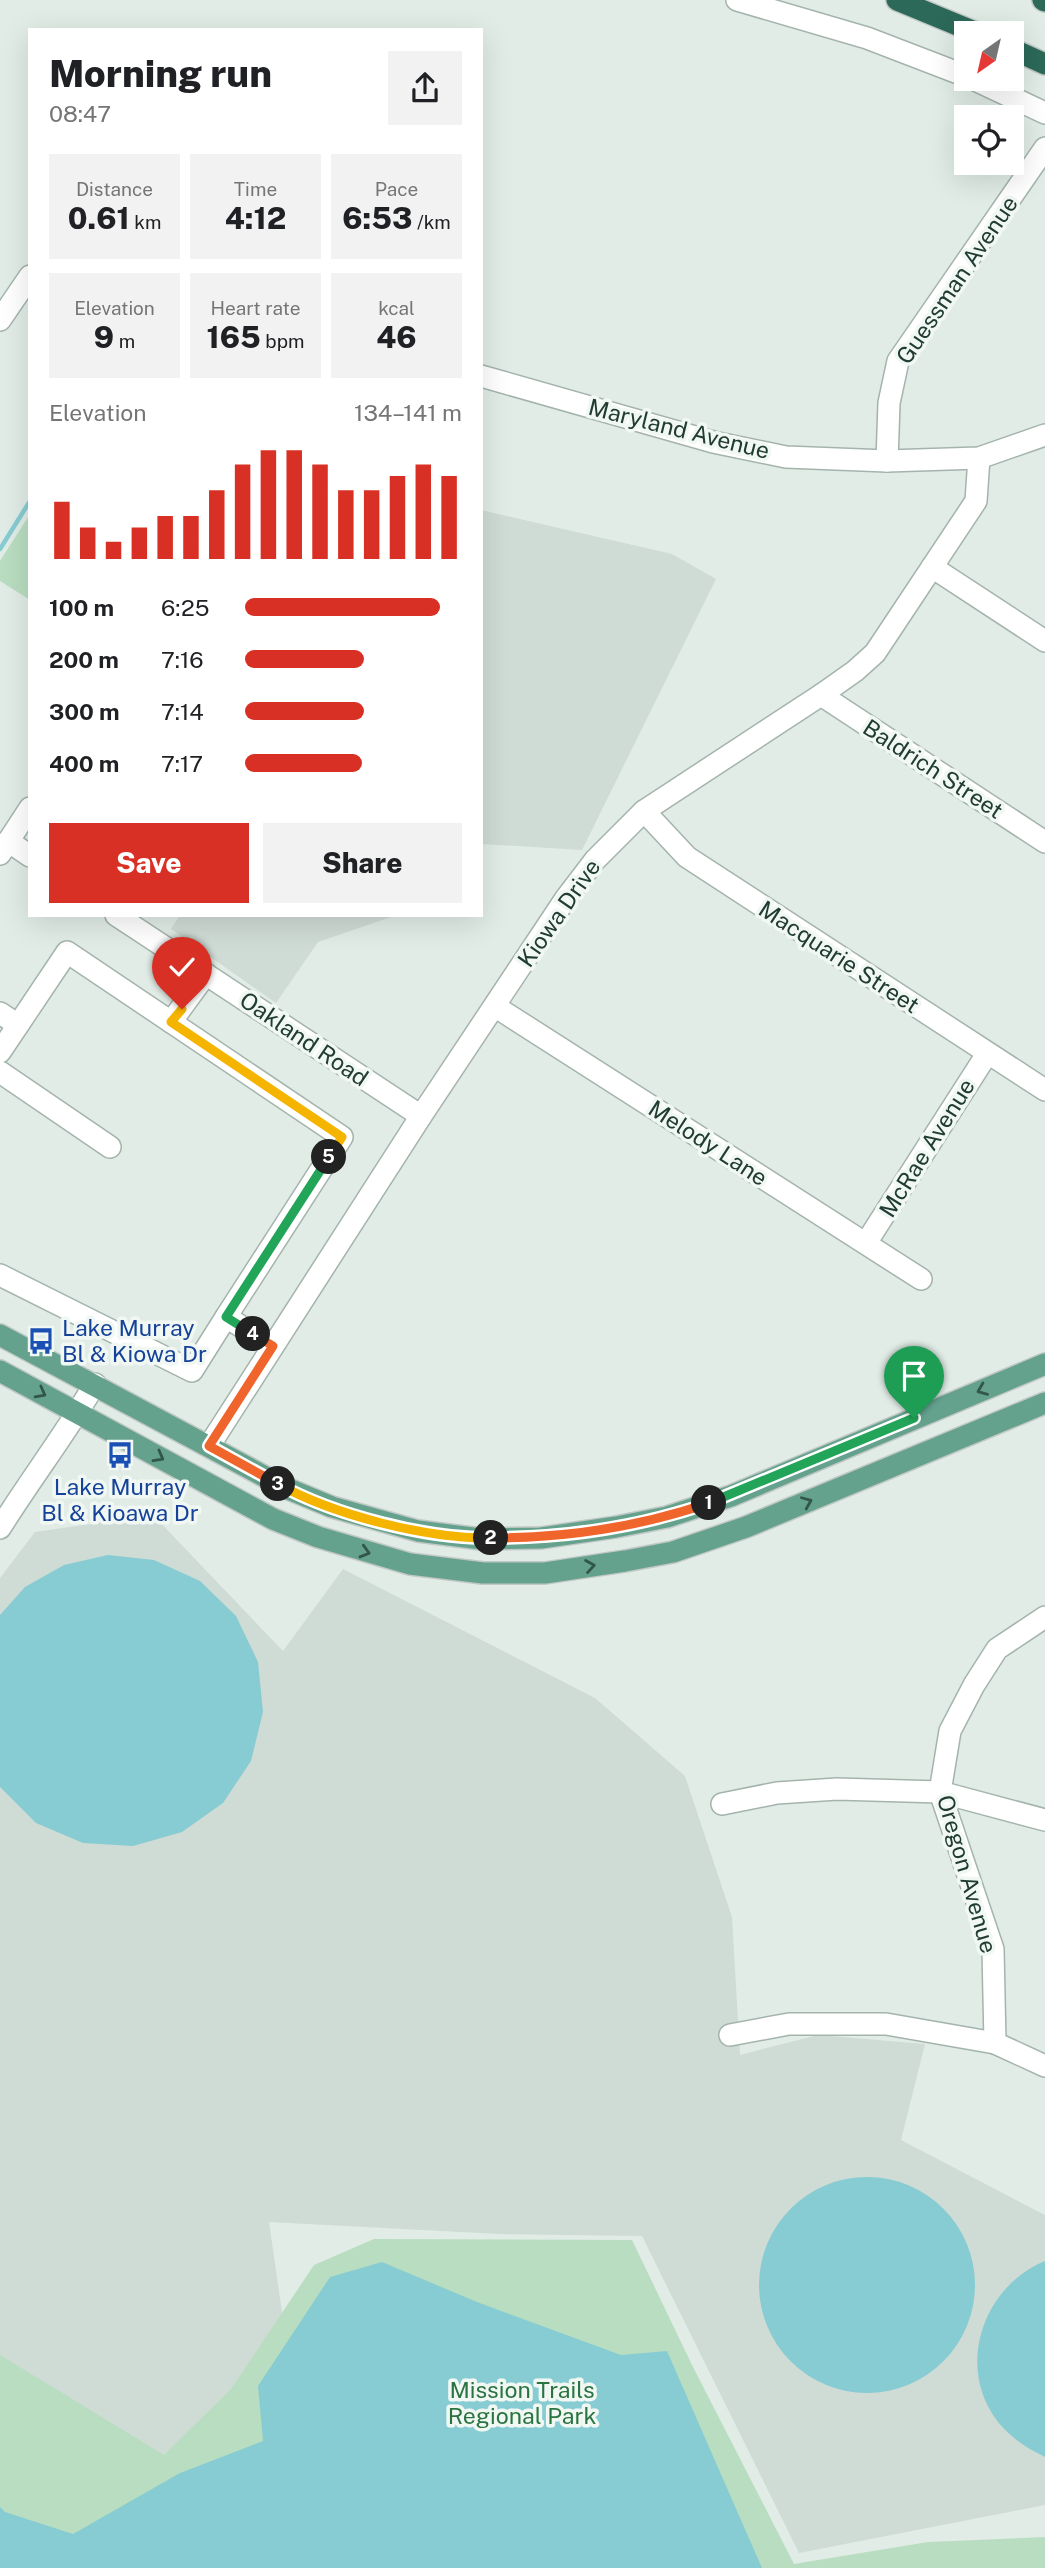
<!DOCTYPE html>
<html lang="en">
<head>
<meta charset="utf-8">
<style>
	:root { --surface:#fff; --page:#f2f2f2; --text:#202124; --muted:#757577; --accent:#d93025 }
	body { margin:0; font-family:"Public Sans",sans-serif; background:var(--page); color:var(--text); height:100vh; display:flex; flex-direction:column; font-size:26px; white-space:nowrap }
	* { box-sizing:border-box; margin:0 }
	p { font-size:23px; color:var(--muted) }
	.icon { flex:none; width:38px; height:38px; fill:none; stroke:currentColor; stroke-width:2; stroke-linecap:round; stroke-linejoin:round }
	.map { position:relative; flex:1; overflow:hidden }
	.side { position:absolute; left:28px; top:28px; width:455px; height:889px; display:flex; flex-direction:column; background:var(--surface); border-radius:0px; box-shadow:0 7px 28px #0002 }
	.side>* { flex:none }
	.needle { width:46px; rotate:214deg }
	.fabs { position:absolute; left:954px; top:21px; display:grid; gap:14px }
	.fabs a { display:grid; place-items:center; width:70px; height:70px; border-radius:0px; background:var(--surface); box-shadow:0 7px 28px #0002; font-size:35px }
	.pin { position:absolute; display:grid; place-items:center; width:60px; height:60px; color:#fff; margin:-72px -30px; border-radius:50% 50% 50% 0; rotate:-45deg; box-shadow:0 0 7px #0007 }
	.pin .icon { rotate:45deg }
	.km { position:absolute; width:35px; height:35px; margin:-18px; border-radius:50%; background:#222; color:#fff; font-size:19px; line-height:35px; text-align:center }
	.round { display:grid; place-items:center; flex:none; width:74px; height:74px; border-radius:0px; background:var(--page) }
	.headline { display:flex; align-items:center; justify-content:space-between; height:119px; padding:0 21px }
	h1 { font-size:38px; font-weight:800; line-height:52px }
	.figures { display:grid; grid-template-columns:repeat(3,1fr); gap:10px; height:119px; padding:7px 21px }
	.figures div { display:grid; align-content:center; border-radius:0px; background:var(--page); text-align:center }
	.figures b { font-size:30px; font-weight:800 }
	.figures small { font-size:19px; font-weight:400 }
	.figures p { font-size:19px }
	.chart { height:196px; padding:14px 21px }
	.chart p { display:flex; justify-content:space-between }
	.chart svg { width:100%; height:126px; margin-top:7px; stroke:var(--accent); stroke-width:6 }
	.primary-button { display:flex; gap:14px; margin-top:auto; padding:14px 21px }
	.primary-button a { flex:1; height:80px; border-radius:0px; background:var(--accent); color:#fff; font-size:28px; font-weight:800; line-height:80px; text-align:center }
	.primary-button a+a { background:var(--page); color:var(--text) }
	ul { padding:0 21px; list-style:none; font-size:23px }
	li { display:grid; grid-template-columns:112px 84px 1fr; align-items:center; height:52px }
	li i { height:18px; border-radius:9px; background:var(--accent) }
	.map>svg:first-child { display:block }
</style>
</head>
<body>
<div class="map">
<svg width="1045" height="2568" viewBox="0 0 1045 2568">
	<rect width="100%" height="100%" fill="#e1ece6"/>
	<g fill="#cfdbd5">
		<path d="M 481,510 L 672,554 L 716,579 L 582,850 L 481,844 Z"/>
		<path d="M 180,915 L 397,915 L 318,942 L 276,1003 L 171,929 Z"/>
		<path d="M 153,1515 L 283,1651 L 343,1569 L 595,1698 L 685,1776 L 732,1917 L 740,2055 L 818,2035 L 925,2044 L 901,2140 L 1045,2215 L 1045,2505 L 799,2553 L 642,2236 L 499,2234 L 269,2222 L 283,2319 L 226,2409 L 143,2470 L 0,2357 L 0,1578 L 35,1532 Z"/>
	</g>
	<g fill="#b9ddc0">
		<path d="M 30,514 L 30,600 L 0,581 L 0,561 Z"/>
		<path d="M 374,2239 L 632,2240 L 692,2365 L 794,2564 L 928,2542 L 1045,2537 L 1045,2568 L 0,2568 L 0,2355 L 164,2455 L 231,2389 L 314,2265 Z"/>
	</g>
	<g fill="#87ccd2">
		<path d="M 108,1555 L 154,1560 L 200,1581 L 236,1616 L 258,1662 L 263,1712 L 251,1761 L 223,1803 L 182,1832 L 133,1846 L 83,1843 L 36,1823 L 0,1787 L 0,1615 L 25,1587 L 64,1565 Z"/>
		<circle cx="867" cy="2285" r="108"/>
		<path d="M 1045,2261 L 1045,2457 C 1027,2448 1011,2438 998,2422 C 955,2367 983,2286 1045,2261 Z"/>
		<path d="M 382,2262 L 477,2302 L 621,2355 L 667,2351 L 762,2568 L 0,2568 L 0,2507 L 5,2512 L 73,2534 L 180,2473 L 263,2441 L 258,2386 L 330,2277 Z"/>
	</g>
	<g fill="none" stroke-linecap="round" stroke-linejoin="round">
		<path stroke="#87ccd2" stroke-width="4.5" d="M 0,549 L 30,501"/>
		<defs>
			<g id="minor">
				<path d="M 737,0 L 867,38 L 966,76"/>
				<path d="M 973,79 L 1045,113"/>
				<path d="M 0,320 L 30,276"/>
				<path d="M 481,376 L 713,442 L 786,457 L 887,461 L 979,458 L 1045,435"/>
				<path d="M 887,461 L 889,403 L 898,361 L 1045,148"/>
				<path d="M 932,567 L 1045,641"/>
				<path d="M 821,695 L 1045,842"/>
				<path d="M 644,811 L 687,857 L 1045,1090"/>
				<path d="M 8,841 L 30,856"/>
				<path d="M 0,854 L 30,808"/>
				<path d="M 116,915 L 421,1116"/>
				<path d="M 496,1007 L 921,1279"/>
				<path d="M 0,1013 L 18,1025"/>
				<path d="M 171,1022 L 206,974"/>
				<path d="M 0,1052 L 67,952 L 342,1137 L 226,1317"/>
				<path d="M 0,1072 L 110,1147"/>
				<path d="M 866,1243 L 987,1054"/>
				<path d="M 0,1275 L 192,1371 L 226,1317 L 273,1346"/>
				<path d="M 209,1446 L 421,1116 L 566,898 L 595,860 L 644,811 L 821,695 L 855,671 L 875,653 L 976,501 L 979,458"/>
				<path d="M 0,1528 C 31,1479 65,1434 95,1384"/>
				<path d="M 722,1804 L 777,1793 L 837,1789 L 940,1792 L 1045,1820"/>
				<path d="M 730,2035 L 789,2024 L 886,2024 L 995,2043 L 1045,2066"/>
				<path d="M 995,2043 L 993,1949 L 940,1792 L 950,1731 L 974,1685 L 997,1649 L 1045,1617"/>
			</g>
			<g id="major">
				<path d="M 0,1335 L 286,1488 L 332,1507 L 418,1531 L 481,1539 L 541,1538 L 616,1527 L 667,1517 L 731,1496 L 1045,1364"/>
				<path d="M 0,1371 L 273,1519 L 318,1537 L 410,1564 L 483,1573 L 545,1573 L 625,1561 L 673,1552 L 746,1527 L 1045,1403"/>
			</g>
			<g id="highway">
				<path d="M 897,0 L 977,33"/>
				<path d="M 1043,0 L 1045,1"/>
				<path d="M 1012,49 L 1045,64"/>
			</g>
		</defs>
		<use href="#minor" stroke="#a4b4ad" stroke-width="24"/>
		<use href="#major" stroke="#c1c8c6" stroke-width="24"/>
		<use href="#highway" stroke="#c1c8c6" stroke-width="24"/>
		<use href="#minor" stroke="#fff" stroke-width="21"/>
		<use href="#major" stroke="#64a28e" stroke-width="21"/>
		<use href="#highway" stroke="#2c6958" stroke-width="21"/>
	</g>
	<defs><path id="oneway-chevron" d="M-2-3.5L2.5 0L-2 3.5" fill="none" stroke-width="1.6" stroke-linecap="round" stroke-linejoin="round" transform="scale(1.75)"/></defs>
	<g stroke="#32564a">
		<use href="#oneway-chevron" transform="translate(982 1390) rotate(158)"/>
		<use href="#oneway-chevron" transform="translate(41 1393) rotate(28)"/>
		<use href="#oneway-chevron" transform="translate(159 1457) rotate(29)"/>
		<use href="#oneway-chevron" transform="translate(807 1502) rotate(-23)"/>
		<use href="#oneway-chevron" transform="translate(365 1552) rotate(16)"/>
		<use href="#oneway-chevron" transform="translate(590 1566) rotate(-9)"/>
	</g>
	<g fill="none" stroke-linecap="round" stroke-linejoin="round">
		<defs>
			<path id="split-1" d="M 709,1503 L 914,1418"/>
			<path id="split-2" d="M 491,1538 C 565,1538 639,1527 709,1503"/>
			<path id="split-3" d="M 278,1484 C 334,1515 427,1539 491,1538"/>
			<path id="split-4" d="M 253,1334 L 273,1346 L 209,1446 L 278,1484"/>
			<path id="split-5" d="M 253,1334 L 226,1317 L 329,1157"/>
			<path id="split-6" d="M 182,1009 L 171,1022 L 342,1137 L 329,1157"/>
		</defs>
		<use href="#split-1" stroke="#fff" stroke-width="14"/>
		<use href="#split-2" stroke="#fff" stroke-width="14"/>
		<use href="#split-3" stroke="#fff" stroke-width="14"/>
		<use href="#split-4" stroke="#fff" stroke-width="14"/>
		<use href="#split-5" stroke="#fff" stroke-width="14"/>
		<use href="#split-6" stroke="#fff" stroke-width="14"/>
		<use href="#split-1" stroke="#22a559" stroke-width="9"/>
		<use href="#split-2" stroke="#f0652b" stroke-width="9"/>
		<use href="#split-3" stroke="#f5b400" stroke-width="9"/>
		<use href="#split-4" stroke="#f0652b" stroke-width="9"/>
		<use href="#split-5" stroke="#22a559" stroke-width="9"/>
		<use href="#split-6" stroke="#f5b400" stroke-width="9"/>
	</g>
	<defs>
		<symbol id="bus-bare" viewBox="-9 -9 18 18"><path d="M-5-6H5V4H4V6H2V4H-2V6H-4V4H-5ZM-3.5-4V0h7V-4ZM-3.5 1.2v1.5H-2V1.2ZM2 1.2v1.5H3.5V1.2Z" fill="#1a4fb4" stroke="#f1f8f4" stroke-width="2.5" paint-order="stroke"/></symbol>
	</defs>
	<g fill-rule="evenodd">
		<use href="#bus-bare" x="22" y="1322" width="38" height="38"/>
		<use href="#bus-bare" x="101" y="1436" width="38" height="38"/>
	</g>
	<g text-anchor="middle" stroke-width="7" stroke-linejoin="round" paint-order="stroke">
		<g font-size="23" fill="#213c33" stroke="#f1f8f4">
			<text transform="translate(957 280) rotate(-56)" y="8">Guessman Avenue</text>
			<text transform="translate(679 429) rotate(14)" y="8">Maryland Avenue</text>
			<text transform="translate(933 769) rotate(33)" y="8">Baldrich Street</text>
			<text transform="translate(559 913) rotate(-55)" y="8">Kiowa Drive</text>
			<text transform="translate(839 957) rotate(33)" y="8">Macquarie Street</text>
			<text transform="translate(304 1039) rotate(34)" y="8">Oakland Road</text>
			<text transform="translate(708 1143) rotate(33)" y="8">Melody Lane</text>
			<text transform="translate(927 1148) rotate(-58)" y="8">McRae Avenue</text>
			<text transform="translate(967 1874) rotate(74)" y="8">Oregon Avenue</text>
		</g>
		<g font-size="23" fill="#164399" stroke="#f1f8f4" text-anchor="start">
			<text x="62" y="1336">Lake Murray<tspan x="62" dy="26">Bl &amp; Kiowa Dr</tspan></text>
			<text x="120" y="1495" text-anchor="middle">Lake Murray<tspan x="120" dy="26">Bl &amp; Kioawa Dr</tspan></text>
		</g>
		<g font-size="23" fill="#2a7441" stroke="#f1f8f4">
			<text x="522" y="2398">Mission Trails<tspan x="522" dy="26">Regional Park</tspan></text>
		</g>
	</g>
</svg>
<div class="fabs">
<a><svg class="needle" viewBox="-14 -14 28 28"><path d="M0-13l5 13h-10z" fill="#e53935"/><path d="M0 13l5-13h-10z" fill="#757577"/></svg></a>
<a><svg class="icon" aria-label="locate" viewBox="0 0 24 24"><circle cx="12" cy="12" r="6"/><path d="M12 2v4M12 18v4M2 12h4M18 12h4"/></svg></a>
</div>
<div class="pin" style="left:914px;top:1418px;background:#1e9e55"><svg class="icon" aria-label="arrive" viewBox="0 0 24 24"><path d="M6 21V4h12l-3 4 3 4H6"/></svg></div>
<div class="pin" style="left:182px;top:1009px;background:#d93025"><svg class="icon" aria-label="check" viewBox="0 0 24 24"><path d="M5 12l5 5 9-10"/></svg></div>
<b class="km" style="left:709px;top:1503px">1</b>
<b class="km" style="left:491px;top:1538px">2</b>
<b class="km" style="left:278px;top:1484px">3</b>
<b class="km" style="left:253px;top:1334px">4</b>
<b class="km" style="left:329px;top:1157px">5</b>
<section class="side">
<div class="headline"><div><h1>Morning run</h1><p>08:47</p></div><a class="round"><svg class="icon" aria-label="share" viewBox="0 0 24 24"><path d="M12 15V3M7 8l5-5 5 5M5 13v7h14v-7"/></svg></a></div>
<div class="figures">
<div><p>Distance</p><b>0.61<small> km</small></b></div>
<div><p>Time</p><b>4:12</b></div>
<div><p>Pace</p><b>6:53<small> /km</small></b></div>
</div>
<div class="figures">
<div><p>Elevation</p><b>9<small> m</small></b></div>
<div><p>Heart rate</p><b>165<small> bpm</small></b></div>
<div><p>kcal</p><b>46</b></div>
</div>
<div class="chart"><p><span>Elevation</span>134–141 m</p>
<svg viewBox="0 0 160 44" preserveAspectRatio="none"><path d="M5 44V24M15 44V33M25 44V38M35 44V33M45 44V29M55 44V29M65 44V20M75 44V11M85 44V6M95 44V6M105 44V11M115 44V20M125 44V20M135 44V15M145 44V11M155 44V15"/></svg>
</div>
<ul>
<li><b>100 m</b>6:25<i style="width:90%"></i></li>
<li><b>200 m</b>7:16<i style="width:55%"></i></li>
<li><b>300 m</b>7:14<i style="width:55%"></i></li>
<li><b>400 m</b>7:17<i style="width:54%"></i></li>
</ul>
<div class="primary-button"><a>Save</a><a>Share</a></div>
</section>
</div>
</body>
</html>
